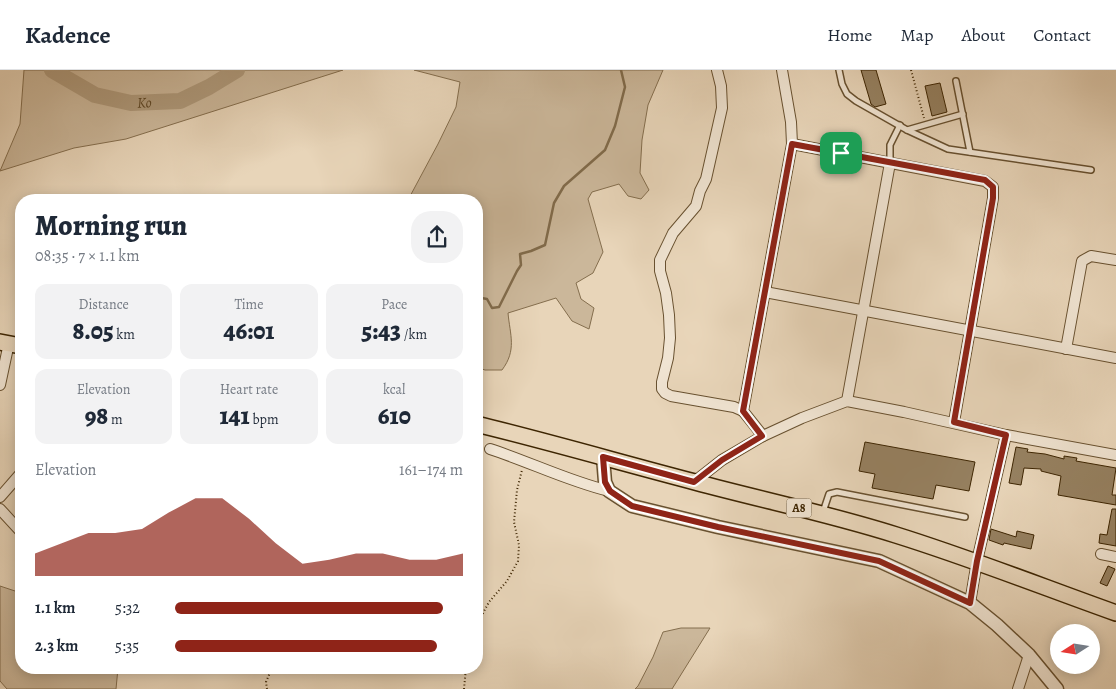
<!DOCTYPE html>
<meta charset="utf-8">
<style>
:root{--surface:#fff;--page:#f2f2f3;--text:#1f2937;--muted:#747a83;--line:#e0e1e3;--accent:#8f2418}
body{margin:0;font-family:Alegreya,serif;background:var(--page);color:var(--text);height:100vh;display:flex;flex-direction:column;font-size:19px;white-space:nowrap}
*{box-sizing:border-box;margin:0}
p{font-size:16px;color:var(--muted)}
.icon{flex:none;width:28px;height:28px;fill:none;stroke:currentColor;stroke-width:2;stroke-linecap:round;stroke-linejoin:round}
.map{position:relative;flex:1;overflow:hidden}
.panel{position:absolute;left:15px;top:124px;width:468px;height:480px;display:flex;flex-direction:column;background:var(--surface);border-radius:20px;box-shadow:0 2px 12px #0003}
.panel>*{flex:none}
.needle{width:32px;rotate:258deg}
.controls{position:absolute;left:1050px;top:554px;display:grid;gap:10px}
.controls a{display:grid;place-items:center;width:50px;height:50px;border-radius:50%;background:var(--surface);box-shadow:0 2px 12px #0003;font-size:25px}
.pin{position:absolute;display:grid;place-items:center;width:42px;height:42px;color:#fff;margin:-21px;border-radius:10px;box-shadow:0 2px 8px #0006}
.round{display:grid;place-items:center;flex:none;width:52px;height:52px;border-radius:20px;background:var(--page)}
.summary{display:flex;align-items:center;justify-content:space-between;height:85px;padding:0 20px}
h1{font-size:28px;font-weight:800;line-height:38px}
.metrics{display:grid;grid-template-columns:repeat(3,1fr);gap:8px;height:85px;padding:5px 20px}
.metrics div{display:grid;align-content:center;border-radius:12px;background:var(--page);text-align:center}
.metrics b{font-size:25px;font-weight:800}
.metrics small{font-size:14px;font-weight:400}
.metrics p{font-size:14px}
.chart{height:140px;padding:10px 20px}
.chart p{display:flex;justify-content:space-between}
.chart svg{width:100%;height:90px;margin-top:5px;fill:var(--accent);opacity:.7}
ul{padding:0 20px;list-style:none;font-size:16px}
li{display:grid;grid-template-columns:80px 60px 1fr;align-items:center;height:38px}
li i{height:12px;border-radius:6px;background:var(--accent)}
header{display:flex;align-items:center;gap:30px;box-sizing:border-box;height:70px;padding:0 25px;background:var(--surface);border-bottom:1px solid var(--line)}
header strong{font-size:24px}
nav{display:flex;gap:28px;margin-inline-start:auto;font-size:18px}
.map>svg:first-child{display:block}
</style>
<header>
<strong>Kadence</strong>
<nav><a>Home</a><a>Map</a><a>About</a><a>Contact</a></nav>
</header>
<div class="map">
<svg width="1116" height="619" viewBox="0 0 1116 619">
<rect width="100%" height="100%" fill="#e8d5b9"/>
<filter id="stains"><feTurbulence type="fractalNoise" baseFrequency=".004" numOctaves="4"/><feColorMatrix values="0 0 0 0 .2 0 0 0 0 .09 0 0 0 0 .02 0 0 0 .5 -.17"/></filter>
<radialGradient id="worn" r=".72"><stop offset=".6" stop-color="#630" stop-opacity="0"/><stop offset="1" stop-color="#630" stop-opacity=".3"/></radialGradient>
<g fill="#cbb79a" stroke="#846e4e">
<polygon points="24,0 343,0 126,69 74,78 0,101 20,54"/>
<path d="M414 0H663L648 35 642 70 640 103 649 120 641 129 628 126 619 114 592 122 588 129 603 182 593 203 576 213 581 229 594 238 589 259 572 251 556 228 508 243C510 265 517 280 502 300H485L476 297V130H408L438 74 456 37 460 12Z"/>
<polygon points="0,516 21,523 21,598 118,598 116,619 7,619 0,611"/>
<polygon points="681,558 710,558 672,619 635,619 638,616 653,587 663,562"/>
</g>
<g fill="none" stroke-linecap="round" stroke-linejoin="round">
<polyline stroke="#816b4b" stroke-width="2.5" points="476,227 487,229 492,238 499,237 517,201 521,195 520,184 531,181 545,175 554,133 564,116 605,80 615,56 625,17 621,0"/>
<path stroke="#ae997b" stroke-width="16" id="s1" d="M52 0 95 25 131 33 180 31 209 17 237 0"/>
</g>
<g fill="#968161" stroke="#3d2502">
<polygon points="861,0 876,0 886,34 875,37 871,34"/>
<polygon points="940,13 947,42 932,46 925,16"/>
<polygon points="865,372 975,392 969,421 936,415 933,429 872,418 875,404 859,401"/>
<polygon points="1016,377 1028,379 1027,382 1045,384 1064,389 1064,386 1077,388 1076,391 1116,398 1112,425 1116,425 1116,435 1058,425 1061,406 1041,401 1041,399 1024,398 1021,415 1009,413"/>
<polygon points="1112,439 1116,439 1116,476 1099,473 1100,464 1107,465"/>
<polygon points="991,459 1016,467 1017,461 1034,465 1031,479 1004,473 1003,475 989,470"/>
<polygon points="1108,496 1115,499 1107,516 1100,513"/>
</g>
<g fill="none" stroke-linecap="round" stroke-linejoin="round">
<g stroke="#685130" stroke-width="8">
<g id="service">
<polyline points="839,0 842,14 847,24 856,31 907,60 948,79 1091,100"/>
<polyline points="956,11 970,82"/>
<polyline points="907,60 963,44"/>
<polyline points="890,93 890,75 900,55"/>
<polyline points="21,214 21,215"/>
<polyline points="823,442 829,424 837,422 965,447"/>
</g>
</g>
<g stroke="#685130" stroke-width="12">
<g id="minor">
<polyline points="717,0 721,16 722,38 706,109 700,121 696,136 673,163 660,190 660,201 666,223 669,245 670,268 668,288 662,312 662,319 665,323 671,326 734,337 743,341"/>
<polyline points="792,74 985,111 993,117 993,128 954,352"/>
<polyline points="765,222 1116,288"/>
<polyline points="1066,279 1082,191 1091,186 1116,190"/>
<polyline points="0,315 9,273"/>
<polyline points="847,331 890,93"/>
<polyline points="763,366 743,341 792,74 791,52 782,0"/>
<path d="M490 379C530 392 568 411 609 421"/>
<polyline points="694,412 722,390 763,366 802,348 847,331 904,342 1006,365 1116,385"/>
<polyline points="0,427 21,403"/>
<polyline points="0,439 21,462"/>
<polyline points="1101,484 1116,487"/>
<polyline points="970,533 977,491 1006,365"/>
<polyline points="1018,619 1029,585"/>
</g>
</g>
<g stroke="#685130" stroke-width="15">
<polyline id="tertiary" points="603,387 605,412 609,421 632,436 718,457 879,491 970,533 997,555 1029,585 1057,619"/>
</g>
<g stroke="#3d2502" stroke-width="18">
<g id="primary">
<polyline points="0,272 21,276"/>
<path d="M476 354C550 372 622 393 695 412 762 430 830 444 896 465 970 488 1043 517 1116 543"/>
</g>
</g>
<g stroke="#3d2502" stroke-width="2" stroke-dasharray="1 2.5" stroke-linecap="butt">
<polyline points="911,0 924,48"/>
<polyline points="476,556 489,532 507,511 518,491 519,475 514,452 517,420 522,400"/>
<polyline points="267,619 266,612 272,598"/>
<polyline points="464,619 466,598"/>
</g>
<use href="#service" stroke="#f0e4d2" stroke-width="5"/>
<use href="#minor" stroke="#f0e4d2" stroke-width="10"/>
<use href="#tertiary" stroke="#f0e4d2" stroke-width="12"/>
<use href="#primary" stroke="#e8d5b9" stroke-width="15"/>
</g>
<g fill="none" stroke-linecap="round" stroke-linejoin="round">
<g stroke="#fff" stroke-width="10">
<polygon id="route" points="792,74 985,110 993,117 993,128 954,352 1006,365 977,491 970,533 879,491 718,457 632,436 610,421 605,412 603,387 694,412 722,390 762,366 743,341"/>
</g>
<use href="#route" stroke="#8f2418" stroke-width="6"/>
</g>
<g text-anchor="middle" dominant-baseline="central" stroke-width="4" stroke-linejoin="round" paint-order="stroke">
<rect fill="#f0e4d2" stroke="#735e40" stroke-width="1" x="786.5" y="428.5" width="25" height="19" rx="4"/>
<g font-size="12" font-weight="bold" fill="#3d2502">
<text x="799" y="438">A8</text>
</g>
<g font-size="15" font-style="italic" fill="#5f4826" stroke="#f0e4d2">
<text stroke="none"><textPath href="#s1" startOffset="100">Ko</textPath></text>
</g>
</g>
<rect width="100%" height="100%" filter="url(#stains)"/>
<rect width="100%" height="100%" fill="url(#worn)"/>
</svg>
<div class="controls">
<a><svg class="needle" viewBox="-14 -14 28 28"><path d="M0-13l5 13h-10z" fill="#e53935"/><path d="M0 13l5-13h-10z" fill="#747a83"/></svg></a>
</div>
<div class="pin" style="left:841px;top:83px;background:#1e9e55"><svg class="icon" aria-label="arrive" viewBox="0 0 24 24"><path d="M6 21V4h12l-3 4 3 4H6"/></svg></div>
<section class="panel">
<div class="summary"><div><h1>Morning run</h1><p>08:35 · 7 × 1.1 km</p></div><a class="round"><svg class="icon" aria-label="share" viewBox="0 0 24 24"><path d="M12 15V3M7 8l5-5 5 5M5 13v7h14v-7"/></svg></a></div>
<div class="metrics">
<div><p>Distance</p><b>8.05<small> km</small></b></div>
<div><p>Time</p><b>46:01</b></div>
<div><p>Pace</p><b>5:43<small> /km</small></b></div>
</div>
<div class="metrics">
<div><p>Elevation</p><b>98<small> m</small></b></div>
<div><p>Heart rate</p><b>141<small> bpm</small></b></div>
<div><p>kcal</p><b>610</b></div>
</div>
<div class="chart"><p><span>Elevation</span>161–174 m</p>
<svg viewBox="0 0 160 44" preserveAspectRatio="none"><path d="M0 44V33L10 28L20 23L30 23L40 21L50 13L60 6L70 6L80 16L90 28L100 38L110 36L120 33L130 33L140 36L150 36L160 33V44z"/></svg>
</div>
<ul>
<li><b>1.1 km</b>5:32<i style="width:93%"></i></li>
<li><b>2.3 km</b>5:35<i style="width:91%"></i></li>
</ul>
</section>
</div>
